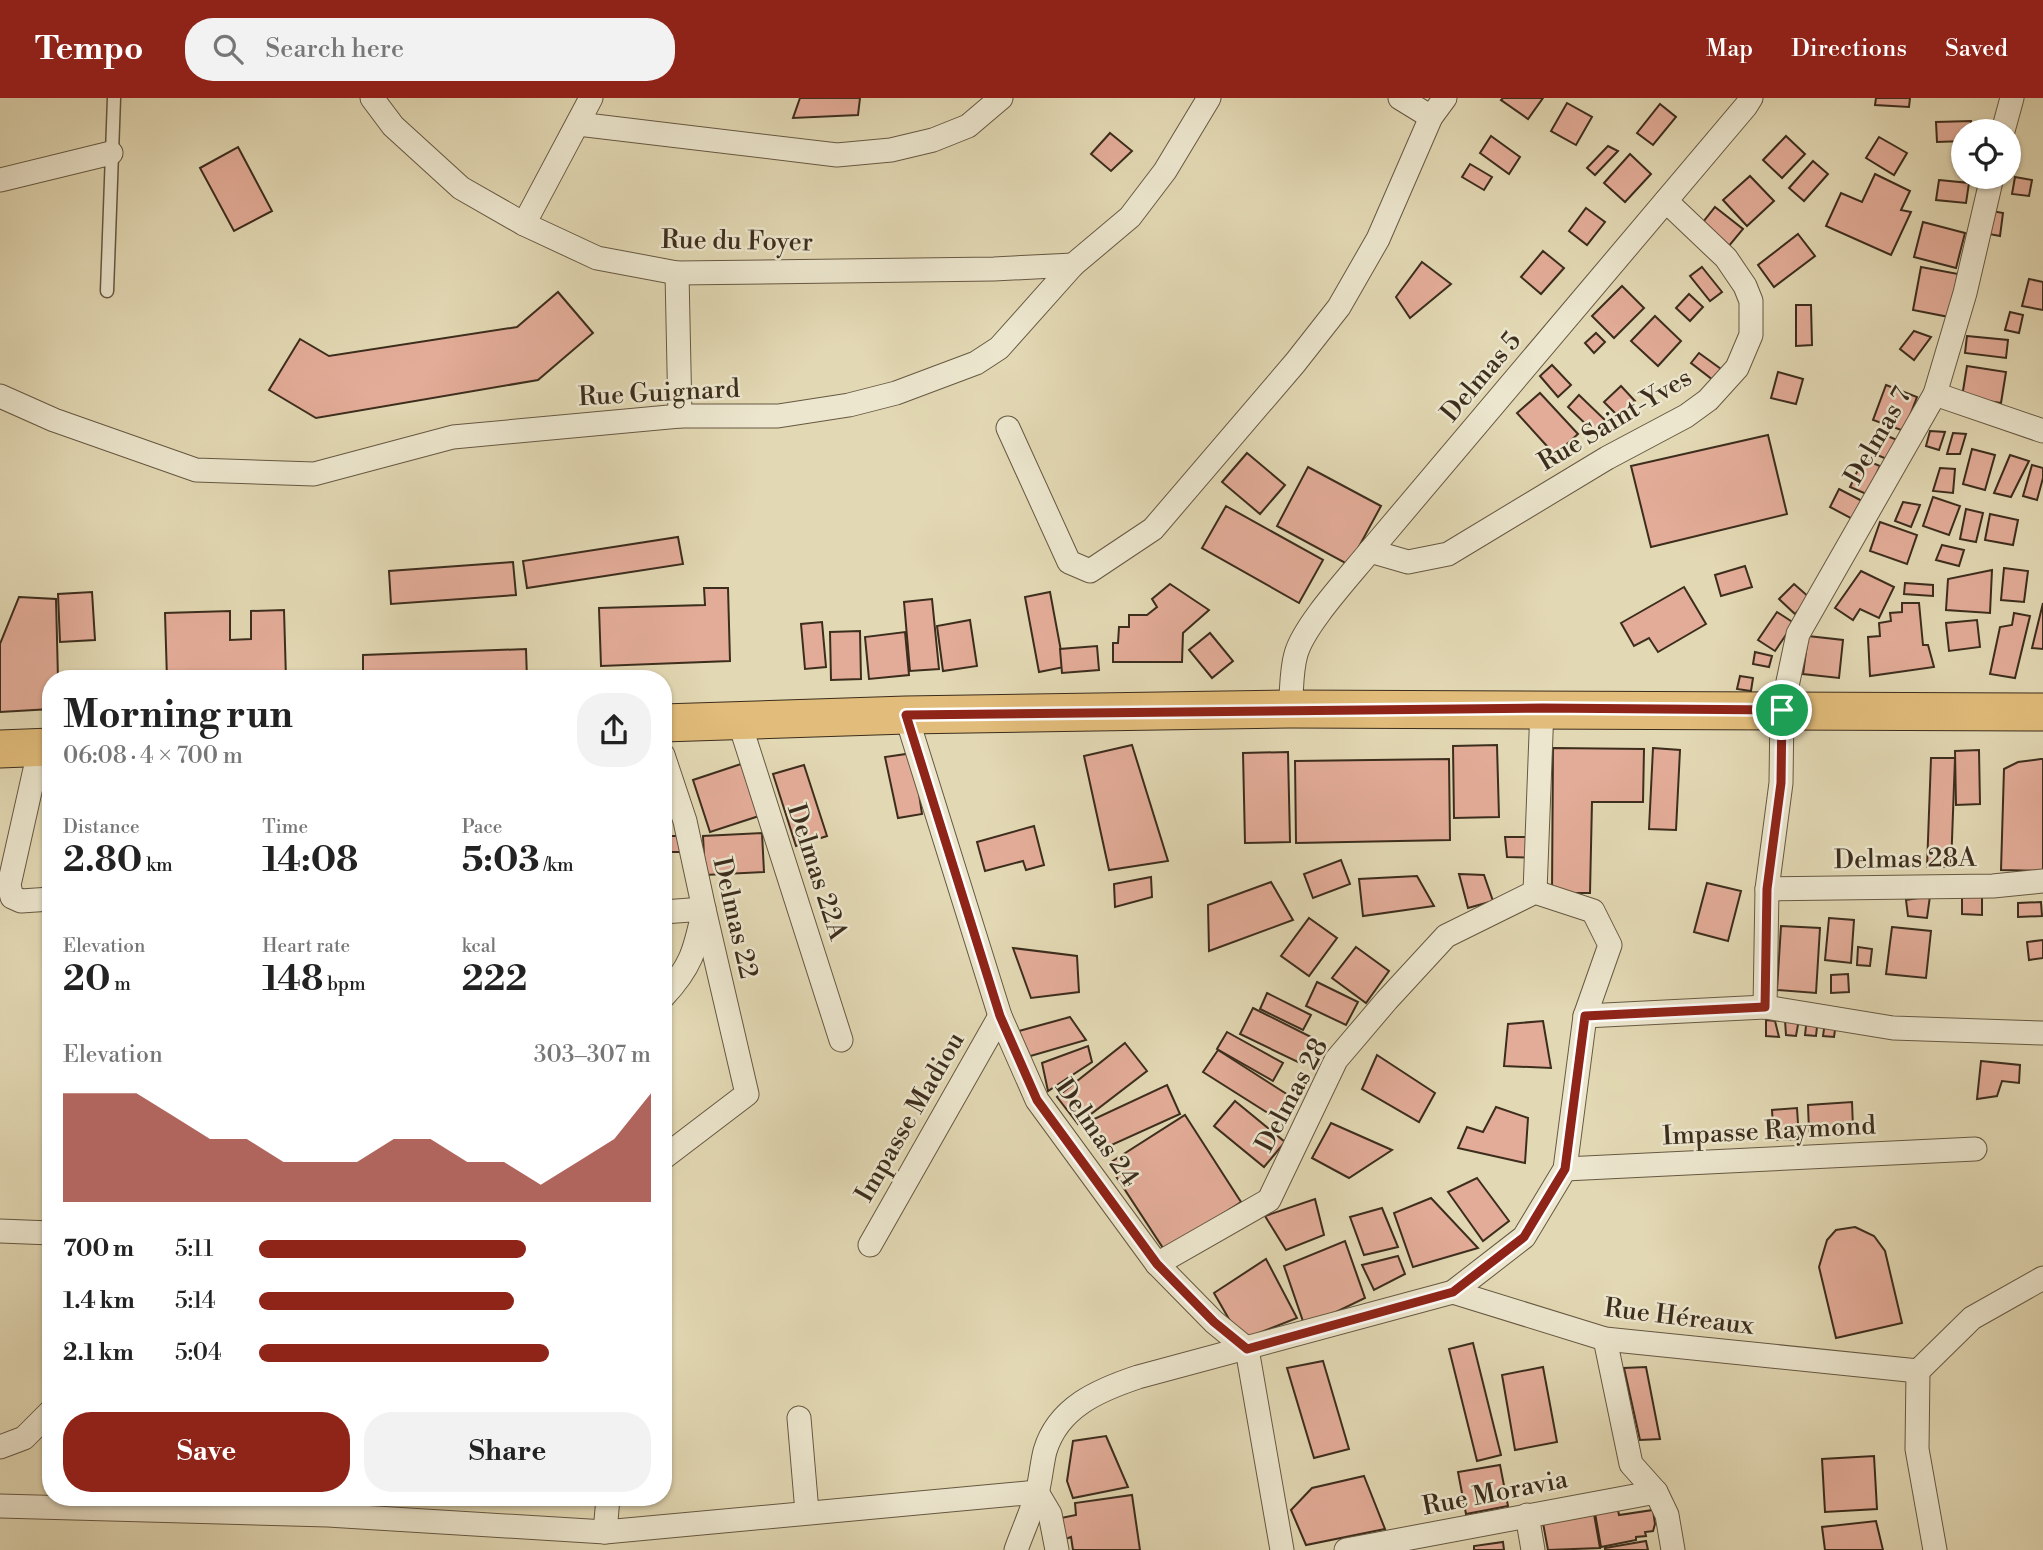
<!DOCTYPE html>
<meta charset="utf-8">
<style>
:root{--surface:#fff;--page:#f2f2f2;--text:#222;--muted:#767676;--accent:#8f2418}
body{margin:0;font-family:"Libre Bodoni",serif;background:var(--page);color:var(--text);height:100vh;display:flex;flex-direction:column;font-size:26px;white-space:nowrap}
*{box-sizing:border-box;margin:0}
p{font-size:23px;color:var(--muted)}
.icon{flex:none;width:38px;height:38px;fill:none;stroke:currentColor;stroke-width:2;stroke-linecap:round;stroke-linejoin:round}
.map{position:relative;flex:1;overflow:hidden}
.panel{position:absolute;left:42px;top:572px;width:630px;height:836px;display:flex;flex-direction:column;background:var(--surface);border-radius:28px;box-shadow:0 2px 5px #0004}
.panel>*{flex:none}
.buttons{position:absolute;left:1951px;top:21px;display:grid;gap:14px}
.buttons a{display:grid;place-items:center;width:70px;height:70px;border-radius:50%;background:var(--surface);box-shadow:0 2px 5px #0004;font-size:35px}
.pin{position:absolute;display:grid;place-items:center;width:60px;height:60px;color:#fff;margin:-30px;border:4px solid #fff;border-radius:50%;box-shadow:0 2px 7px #0007}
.round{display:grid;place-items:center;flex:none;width:74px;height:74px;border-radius:28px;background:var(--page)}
.headline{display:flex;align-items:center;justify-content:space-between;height:119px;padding:0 21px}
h1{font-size:38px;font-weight:800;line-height:52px}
.figures{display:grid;grid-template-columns:repeat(3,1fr);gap:10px;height:119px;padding:7px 21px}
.figures div{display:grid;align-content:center}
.figures b{font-size:35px;font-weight:800}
.figures small{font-size:19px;font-weight:400}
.figures p{font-size:19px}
.chart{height:196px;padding:14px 21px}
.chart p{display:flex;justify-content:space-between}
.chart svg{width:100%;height:126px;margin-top:7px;fill:var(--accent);opacity:.7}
.button{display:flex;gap:14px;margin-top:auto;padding:14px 21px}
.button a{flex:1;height:80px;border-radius:28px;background:var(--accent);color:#fff;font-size:28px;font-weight:800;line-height:80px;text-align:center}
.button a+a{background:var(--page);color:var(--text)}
ul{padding:0 21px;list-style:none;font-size:23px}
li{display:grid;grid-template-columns:112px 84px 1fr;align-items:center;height:52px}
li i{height:18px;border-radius:9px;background:var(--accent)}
header{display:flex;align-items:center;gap:42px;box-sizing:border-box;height:98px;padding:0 35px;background:var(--accent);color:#fff}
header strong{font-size:33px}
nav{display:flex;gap:38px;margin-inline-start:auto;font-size:24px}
.search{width:490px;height:63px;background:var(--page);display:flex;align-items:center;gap:18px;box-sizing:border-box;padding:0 24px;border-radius:28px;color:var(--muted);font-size:26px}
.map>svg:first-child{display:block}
</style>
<header>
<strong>Tempo</strong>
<div class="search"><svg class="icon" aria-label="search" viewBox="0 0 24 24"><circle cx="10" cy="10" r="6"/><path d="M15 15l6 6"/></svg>Search here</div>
<nav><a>Map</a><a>Directions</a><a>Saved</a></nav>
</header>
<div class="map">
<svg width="2043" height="1452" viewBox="0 0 2043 1452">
<rect width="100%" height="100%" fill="#e2d8b3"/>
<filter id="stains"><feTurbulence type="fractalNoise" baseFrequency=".00286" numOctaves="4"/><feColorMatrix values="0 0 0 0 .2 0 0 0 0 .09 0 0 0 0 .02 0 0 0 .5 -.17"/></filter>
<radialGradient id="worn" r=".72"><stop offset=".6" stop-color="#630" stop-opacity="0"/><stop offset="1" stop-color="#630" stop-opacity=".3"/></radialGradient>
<g fill="#e3ac98" stroke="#3c2d1d" stroke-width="2">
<polygon points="800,0 860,0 858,17 793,20"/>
<polygon points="1503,0 1543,0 1528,21 1501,2"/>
<polygon points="1876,0 1910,0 1909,9 1875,7"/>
<polygon points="1567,5 1592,19 1576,47 1551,33"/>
<polygon points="1660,6 1676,19 1653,47 1637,35"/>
<polygon points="1971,23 1971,33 1964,33 1964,43 1937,44 1936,24"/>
<polygon points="1110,35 1132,53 1111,73 1091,56"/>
<polygon points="1491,38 1520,59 1509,76 1480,55"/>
<polygon points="1786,38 1805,56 1782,80 1763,62"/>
<polygon points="1879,39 1907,55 1894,77 1866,60"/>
<polygon points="1608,48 1618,53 1595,77 1587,70"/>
<polygon points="238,49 272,113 234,133 200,70"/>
<polygon points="1630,56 1651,76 1625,104 1604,85"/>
<polygon points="1813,63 1828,76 1804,103 1789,90"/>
<polygon points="1470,66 1492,79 1484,92 1462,79"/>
<polygon points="1875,76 1910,93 1901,112 1911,114 1891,157 1826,128 1841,95 1862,104"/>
<polygon points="1750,78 1774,103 1747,128 1723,102"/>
<polygon points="2015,79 2032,82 2029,98 2012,96"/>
<polygon points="1939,82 1969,85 1966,105 1936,102"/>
<polygon points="1715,109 1743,131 1724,154 1696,133"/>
<polygon points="1586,110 1605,124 1587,147 1569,133"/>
<polygon points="1992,113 2003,115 2000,138 1989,136"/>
<polygon points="1923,124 1965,135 1956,170 1914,159"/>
<polygon points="1798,136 1815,158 1774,189 1758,167"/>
<polygon points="1543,153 1564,170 1541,196 1521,179"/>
<polygon points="1422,164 1451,186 1410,220 1396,199"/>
<polygon points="1702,169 1722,194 1710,203 1690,178"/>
<polygon points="1921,169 1958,176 1949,219 1913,212"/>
<polygon points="2029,181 2043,184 2043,212 2022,208"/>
<polygon points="1622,188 1644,210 1614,240 1592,218"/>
<polygon points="558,194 593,235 538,282 316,320 269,292 300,241 329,258 517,229"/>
<polygon points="1689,196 1703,209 1690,223 1676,210"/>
<polygon points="1796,207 1811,207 1812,247 1796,248"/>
<polygon points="2010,214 2023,217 2019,235 2005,232"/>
<polygon points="1655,218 1681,243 1658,268 1631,243"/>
<polygon points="1914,233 1931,239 1914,262 1900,251"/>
<polygon points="1596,235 1605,244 1594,255 1585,245"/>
<polygon points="1967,238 2008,242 2006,260 1965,255"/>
<polygon points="1699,255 1721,271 1713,282 1691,265"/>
<polygon points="1552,267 1571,287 1558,299 1540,278"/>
<polygon points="1967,268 2006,274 2001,305 1962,299"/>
<polygon points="1778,274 1803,281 1796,306 1771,300"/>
<polygon points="1886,287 1917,299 1904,333 1873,322"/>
<polygon points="1621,288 1635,303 1619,319 1604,304"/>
<polygon points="1540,295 1578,336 1555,357 1517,315"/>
<polygon points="1579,297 1606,323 1595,335 1568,309"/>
<polygon points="1930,333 1945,334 1939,352 1926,348"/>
<polygon points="1953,335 1966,336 1960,356 1947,356"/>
<polygon points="1768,337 1787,416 1651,449 1631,368"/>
<polygon points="1885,337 1902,344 1894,364 1877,357"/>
<polygon points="1972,351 1995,357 1985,392 1963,386"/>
<polygon points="1247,355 1285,387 1260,416 1222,384"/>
<polygon points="2010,357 2029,363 2011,399 1994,395"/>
<polygon points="1863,361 1880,368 1876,377 1878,401 1850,389"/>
<polygon points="2032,367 2043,370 2043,380 2037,402 2023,398"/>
<polygon points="1308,369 1381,408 1349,467 1277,428"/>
<polygon points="1940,370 1955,371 1953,395 1933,393"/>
<polygon points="1839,391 1868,406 1858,424 1830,409"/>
<polygon points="1933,399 1960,408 1949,437 1923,428"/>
<polygon points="1903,404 1920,407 1911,429 1895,423"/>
<polygon points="1226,408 1323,462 1299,505 1202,450"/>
<polygon points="1966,411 1983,415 1976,444 1960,441"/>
<polygon points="1990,416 2018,422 2013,447 1985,442"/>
<polygon points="1880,424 1917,437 1907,466 1870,453"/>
<polygon points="678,439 683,466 527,490 523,463"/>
<polygon points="1942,447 1964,452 1959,468 1936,462"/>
<polygon points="513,464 516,497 391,506 389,473"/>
<polygon points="1745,468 1752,489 1721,498 1715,477"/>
<polygon points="2004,470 2028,473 2024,504 2001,502"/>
<polygon points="1992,472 1990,515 1946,512 1948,481"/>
<polygon points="1861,473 1894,489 1879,520 1860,511 1853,522 1835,510"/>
<polygon points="1905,485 1933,487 1933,498 1904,496"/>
<polygon points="1170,486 1209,512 1183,535 1182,564 1113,564 1113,545 1118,545 1119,529 1129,529 1129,517 1147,517 1157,509 1152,501"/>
<polygon points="1794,486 1810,500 1795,516 1779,501"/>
<polygon points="1684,489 1706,526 1658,554 1649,540 1634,548 1621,525"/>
<polygon points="704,490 728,490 730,563 601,568 599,510 705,507"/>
<polygon points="92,494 95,542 60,544 58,496"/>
<polygon points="1050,494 1064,569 1039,574 1025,499"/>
<polygon points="19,499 56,501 58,581 51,581 51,611 0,614 0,546"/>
<polygon points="932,501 939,571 910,573 904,504"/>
<polygon points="1902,505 1919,505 1923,547 1928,547 1934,569 1870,578 1868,539 1880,538 1879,525 1891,523 1890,515 1902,514"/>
<polygon points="2043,505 2043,551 2032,550"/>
<polygon points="284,512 286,581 167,581 165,515 230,513 230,542 251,541 251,513"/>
<polygon points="1777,514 1794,525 1775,553 1758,542"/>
<polygon points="2014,515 2030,518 2015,580 1990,576 2000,529 2012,527"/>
<polygon points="970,522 977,568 943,573 937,528"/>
<polygon points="1977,522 1980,549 1949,553 1946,525"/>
<polygon points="822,524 826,569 805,571 801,526"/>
<polygon points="860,533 861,581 831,582 830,534"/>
<polygon points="905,534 909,577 869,581 865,539"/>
<polygon points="1210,535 1233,563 1212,580 1189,552"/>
<polygon points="1808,538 1843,542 1839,580 1803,576"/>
<polygon points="1097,548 1099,572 1062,575 1060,551"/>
<polygon points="526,551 527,581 363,581 363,557"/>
<polygon points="1755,554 1772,558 1769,569 1753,566"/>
<polygon points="1740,578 1753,580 1751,593 1737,591"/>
<polygon points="1132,647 1168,763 1109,772 1084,658"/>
<polygon points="1497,647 1499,719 1454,720 1453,648"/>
<polygon points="1553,650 1644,651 1643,704 1592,704 1590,795 1552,795"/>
<polygon points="1653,650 1680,652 1676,732 1649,731"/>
<polygon points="1979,652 1980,706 1956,707 1955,653"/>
<polygon points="1288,654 1290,744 1245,745 1243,655"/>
<polygon points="913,655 922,716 898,720 885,659"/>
<polygon points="1931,660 1955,660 1951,769 1927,769"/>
<polygon points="1449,661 1450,742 1296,745 1295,663"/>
<polygon points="2041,661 2043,661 2043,773 2001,772 2004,671 2018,664"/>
<polygon points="741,666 765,716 710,734 693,682"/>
<polygon points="804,667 827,738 796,748 773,676"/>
<polygon points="1034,728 1044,767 1026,772 1023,763 985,773 977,744"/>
<polygon points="762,735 764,774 705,777 703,738"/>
<rect x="663" y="738" width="22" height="16"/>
<polygon points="1505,739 1539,739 1538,760 1507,759"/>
<polygon points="1341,762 1350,786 1313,800 1304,776"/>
<polygon points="1459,776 1484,777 1493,803 1468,810"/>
<polygon points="1417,778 1434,808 1363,818 1359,781"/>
<polygon points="1151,779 1152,799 1115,809 1114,786"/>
<polygon points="1271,784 1293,822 1209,853 1208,807"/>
<polygon points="1707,785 1741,793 1728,843 1694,834"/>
<polygon points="1962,796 1982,796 1982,817 1962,816"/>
<polygon points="1930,798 1927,820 1908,818 1906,802"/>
<polygon points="2041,804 2042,818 2018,819 2018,805"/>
<polygon points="1309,820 1337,840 1309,878 1281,858"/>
<polygon points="1829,820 1854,822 1851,865 1825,862"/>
<polygon points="1781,828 1820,830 1816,895 1777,892"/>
<polygon points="1892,829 1931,833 1926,880 1886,876"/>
<polygon points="2043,842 2043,860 2029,862 2027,844"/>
<polygon points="1356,849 1389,873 1366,905 1332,880"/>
<polygon points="1858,849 1872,851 1870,868 1857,867"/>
<polygon points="1013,850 1077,858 1079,894 1031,900"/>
<polygon points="1848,876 1849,894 1831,895 1831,877"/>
<polygon points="1317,884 1358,904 1346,927 1306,908"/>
<polygon points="1267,895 1311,917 1303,932 1260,911"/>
<polygon points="1253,910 1315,941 1302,966 1240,936"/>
<polygon points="1826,917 1837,918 1834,939 1823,938"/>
<polygon points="1070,919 1086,942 1027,959 1019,933"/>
<polygon points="1807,919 1818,920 1816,938 1805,937"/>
<polygon points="1799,921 1796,938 1786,937 1785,922"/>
<polygon points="1766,922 1775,923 1779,939 1766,938"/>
<polygon points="1543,923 1551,970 1504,968 1508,926"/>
<polygon points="1227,934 1283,965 1273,983 1217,951"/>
<polygon points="1125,945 1147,973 1078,1026 1057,999"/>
<polygon points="1088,948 1092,964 1048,993 1042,965"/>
<polygon points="1218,952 1296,1002 1282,1024 1203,974"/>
<polygon points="1377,957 1435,995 1419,1024 1362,991"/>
<polygon points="1981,963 2020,967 2019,985 2002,983 1997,998 1977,1001"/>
<polygon points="1167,987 1180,1016 1105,1050 1092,1022"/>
<polygon points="1235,1003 1285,1044 1264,1069 1214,1028"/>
<polygon points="1852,1004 1853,1030 1809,1033 1808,1007"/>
<polygon points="1496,1009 1528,1020 1525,1065 1458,1050 1467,1029 1483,1034"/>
<polygon points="1797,1010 1799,1041 1774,1042 1772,1012"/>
<polygon points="1185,1017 1241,1104 1165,1153 1108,1066"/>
<polygon points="1331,1025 1392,1052 1349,1080 1312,1060"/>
<polygon points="1477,1080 1509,1123 1483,1143 1448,1094"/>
<polygon points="1431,1100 1478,1150 1413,1169 1394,1115"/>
<polygon points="1315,1101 1324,1137 1286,1152 1265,1118"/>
<polygon points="1382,1110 1398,1149 1364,1157 1350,1119"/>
<polygon points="1855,1129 1874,1138 1885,1153 1902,1225 1836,1240 1819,1169 1827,1142 1836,1132"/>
<polygon points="1345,1143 1365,1200 1305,1229 1284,1168"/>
<polygon points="1398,1158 1405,1176 1374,1192 1362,1167"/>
<polygon points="1266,1161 1297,1220 1241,1242 1214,1195"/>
<polygon points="1473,1245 1501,1357 1477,1363 1449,1251"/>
<polygon points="1323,1263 1349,1351 1314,1360 1287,1270"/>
<polygon points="1543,1269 1557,1344 1515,1352 1502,1277"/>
<polygon points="1646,1269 1660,1341 1640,1342 1624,1270"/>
<polygon points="1106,1338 1128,1389 1073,1400 1067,1383 1073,1343"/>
<polygon points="1874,1358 1877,1411 1825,1414 1822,1361"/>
<polygon points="1500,1367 1508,1408 1466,1416 1458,1374"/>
<polygon points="1364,1378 1385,1431 1306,1447 1291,1412 1312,1390"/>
<polygon points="1132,1397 1140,1452 1073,1452 1071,1439 1066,1441 1061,1420 1076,1417 1075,1405"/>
<polygon points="1618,1412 1619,1417 1653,1412 1655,1426 1653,1433 1645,1434 1646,1438 1636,1439 1636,1442 1601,1449 1595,1415"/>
<polygon points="1594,1416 1600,1450 1548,1452 1543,1425"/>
<polygon points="1876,1423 1883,1452 1825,1452 1822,1429"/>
<polygon points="1646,1443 1648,1452 1605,1452 1605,1450"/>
<polygon points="1503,1444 1504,1452 1474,1452 1474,1448"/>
</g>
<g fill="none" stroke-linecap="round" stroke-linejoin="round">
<g stroke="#665842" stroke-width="15">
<polyline id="service" points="107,193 114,0"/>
</g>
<g stroke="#665842" stroke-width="25">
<g id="minor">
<polyline points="372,0 393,28 461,90 524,126 597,160 677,175 994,171 1073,167"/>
<polyline points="1400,0 1431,19"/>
<polyline points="578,26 837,57 891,52 933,42 968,28 1001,0"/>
<polyline points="2003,33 2012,0"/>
<polyline points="0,82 111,55"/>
<polyline points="524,126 591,0"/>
<polyline points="677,175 680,318"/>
<polyline points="1935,296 2043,333"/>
<polyline points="0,298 54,322 196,372 314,376 453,339 680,318 778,318 849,307 896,295 976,265 999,250 1073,167 1130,119 1165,73 1209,0"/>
<polyline points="1008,330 1069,464 1090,473 1153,431 1295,265 1339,209 1378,141 1431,19 1445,0"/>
<polyline points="1370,453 1408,464 1448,456 1607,360 1686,318 1708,302 1737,270 1751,237 1751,203 1745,188 1726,160 1666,103"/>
<path d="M1290 611C1292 593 1291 573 1296 556 1304 527 1350 478 1370 453L1746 8 1751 0"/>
<polyline points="906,617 1000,918 1037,1002 1157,1166 1214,1224 1247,1251 1282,1452"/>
<polyline points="739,623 841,942"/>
<polyline points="40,649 9,787 12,799 21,803 51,801"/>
<polyline points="663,657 685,723 704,811 747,996 663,1060"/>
<polyline points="1767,791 1993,788 2043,783"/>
<polyline points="1535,794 1542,610"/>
<path d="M663 814 704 811C695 852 692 868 663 899"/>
<polyline points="1765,909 1767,791 1781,685 1782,612 1798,536 1935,296 1965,195 1992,79"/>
<polyline points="1585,918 1765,909 1893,930 2043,935"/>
<polyline points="1565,1071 1975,1051"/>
<polyline points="0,1133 51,1135"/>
<polyline points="870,1147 1000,918"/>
<polyline points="1157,1166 1269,1102 1336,962 1387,902 1446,838 1535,794 1593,813 1610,847 1585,918 1565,1071 1524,1139 1453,1194"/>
<polyline points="1605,1241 1631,1366 1656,1394 1667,1417 1673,1452"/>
<polyline points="1918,1273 1917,1351 1935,1452"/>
<polyline points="799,1320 807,1414"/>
<polyline points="0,1349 24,1340 51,1313"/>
<polyline points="0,1408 328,1417 605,1434 1037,1394 1050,1416 1057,1452"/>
<polyline points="1527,1417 1533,1452"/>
<polyline points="605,1434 608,1400"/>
<path d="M1016 1452C1023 1432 1033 1411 1038 1391 1041 1378 1042 1365 1045 1353 1058 1309 1099 1292 1138 1279L1453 1194 1605 1241 1918 1273 1972 1220 2043 1180"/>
<polyline points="1346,1452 1656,1394"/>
</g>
</g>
<g stroke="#3c2d1d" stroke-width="39">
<g id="primary">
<polyline points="663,625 906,617 1290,611 2043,614"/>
<polyline points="0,651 51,649"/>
</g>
</g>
<use href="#service" stroke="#ece6ce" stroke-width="12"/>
<use href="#minor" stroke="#ece6ce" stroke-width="23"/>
<use href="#primary" stroke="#e1bc7a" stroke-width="37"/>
</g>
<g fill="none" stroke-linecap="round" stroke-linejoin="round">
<g stroke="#fff" stroke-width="14">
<polygon id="route" points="1542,610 1782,612 1781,685 1767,791 1765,909 1585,918 1565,1071 1524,1139 1453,1194 1247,1251 1214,1224 1157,1166 1037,1002 1000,918 906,617"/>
</g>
<use href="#route" stroke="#8f2418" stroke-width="9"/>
</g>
<g text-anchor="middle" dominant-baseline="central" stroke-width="5" stroke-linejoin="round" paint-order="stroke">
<g font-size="26" fill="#3c2d1d" stroke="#ece6ce">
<text transform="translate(737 143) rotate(1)">Rue du Foyer</text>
<text transform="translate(1481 279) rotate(-50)">Delmas 5</text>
<text transform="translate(659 295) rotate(-3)">Rue Guignard</text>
<text transform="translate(1615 322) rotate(-31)">Rue Saint-Yves</text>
<text transform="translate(1878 338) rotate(-60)">Delmas 7</text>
<text transform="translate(1905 761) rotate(-1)">Delmas 28A</text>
<text transform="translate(817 774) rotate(72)">Delmas 22A</text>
<text transform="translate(735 820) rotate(77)">Delmas 22</text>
<text transform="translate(1292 997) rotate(-62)">Delmas 28</text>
<text transform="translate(910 1019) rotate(-60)">Impasse Madiou</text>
<text transform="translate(1769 1033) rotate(-3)">Impasse Raymond</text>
<text transform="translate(1097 1035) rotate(55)">Delmas 24</text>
<text transform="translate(1679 1219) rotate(7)">Rue Héreaux</text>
<text transform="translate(1495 1395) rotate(-11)">Rue Moravia</text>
</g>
</g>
<rect width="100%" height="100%" filter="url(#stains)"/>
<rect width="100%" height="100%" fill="url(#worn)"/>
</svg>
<div class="buttons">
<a><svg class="icon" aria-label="locate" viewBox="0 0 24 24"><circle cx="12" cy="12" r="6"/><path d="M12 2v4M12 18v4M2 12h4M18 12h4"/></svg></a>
</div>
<div class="pin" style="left:1782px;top:612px;background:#1e9e55"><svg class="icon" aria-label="arrive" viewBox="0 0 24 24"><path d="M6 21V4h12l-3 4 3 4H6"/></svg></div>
<section class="panel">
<div class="headline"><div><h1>Morning run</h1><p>06:08 · 4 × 700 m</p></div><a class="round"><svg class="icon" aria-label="share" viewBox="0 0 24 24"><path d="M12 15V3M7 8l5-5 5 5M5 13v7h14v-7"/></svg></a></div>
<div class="figures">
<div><p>Distance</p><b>2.80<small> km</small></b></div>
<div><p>Time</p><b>14:08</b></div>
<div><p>Pace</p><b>5:03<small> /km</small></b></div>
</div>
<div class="figures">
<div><p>Elevation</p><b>20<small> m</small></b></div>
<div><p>Heart rate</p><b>148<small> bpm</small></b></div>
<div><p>kcal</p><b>222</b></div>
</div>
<div class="chart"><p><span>Elevation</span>303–307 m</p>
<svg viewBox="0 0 160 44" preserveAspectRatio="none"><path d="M0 44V6L10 6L20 6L30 14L40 22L50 22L60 30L70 30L80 30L90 22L100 22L110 30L120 30L130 38L140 30L150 22L160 6V44z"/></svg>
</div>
<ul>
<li><b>700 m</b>5:11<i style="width:68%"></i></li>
<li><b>1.4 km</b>5:14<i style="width:65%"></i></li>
<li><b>2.1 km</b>5:04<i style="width:74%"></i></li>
</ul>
<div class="button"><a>Save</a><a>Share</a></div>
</section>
</div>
